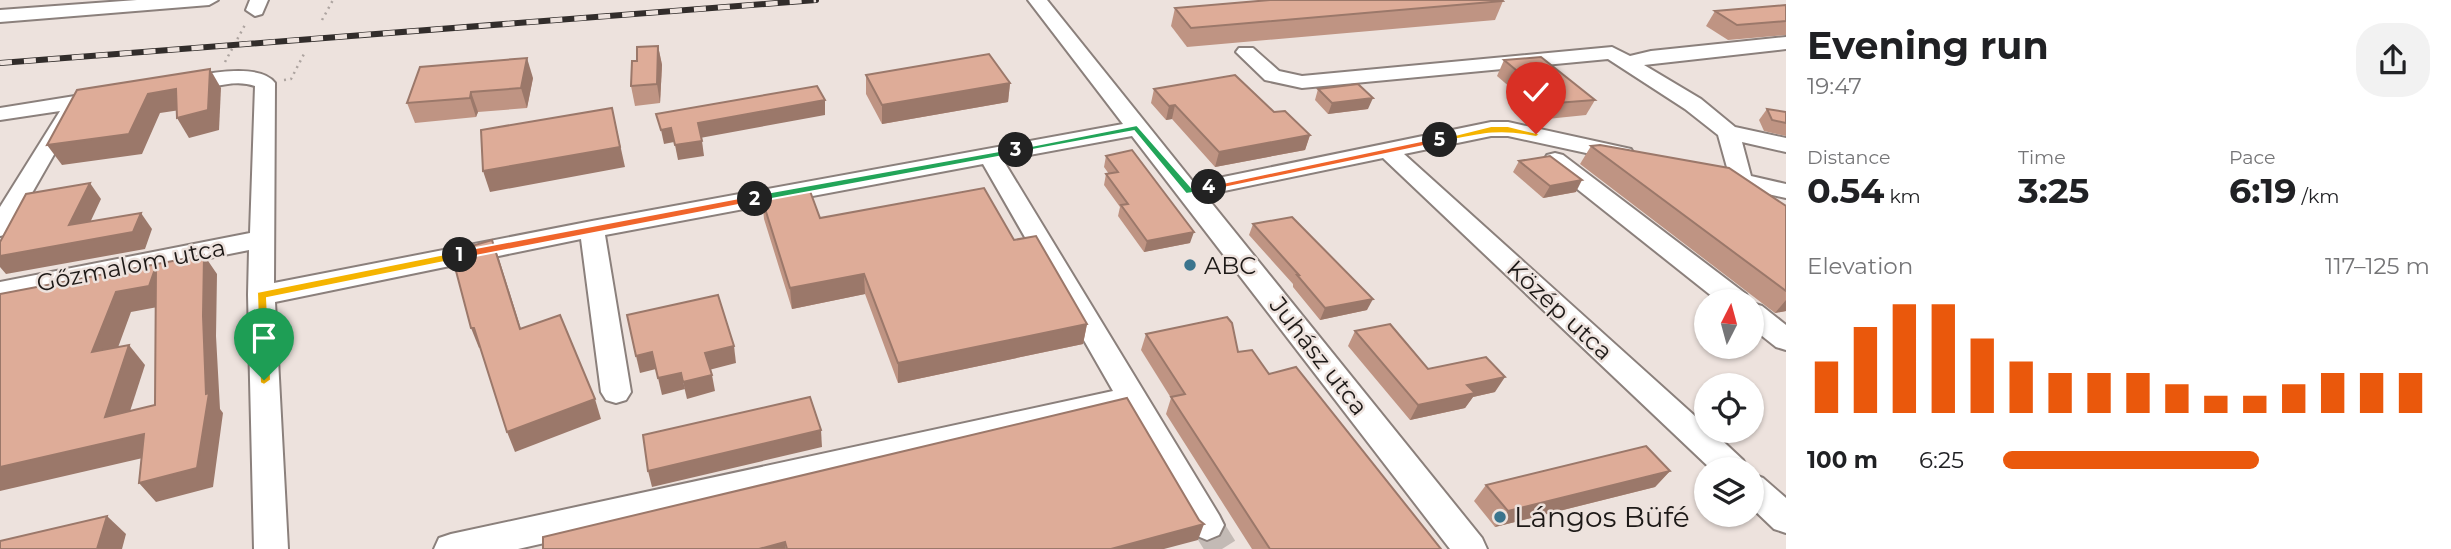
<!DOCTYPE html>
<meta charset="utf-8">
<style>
:root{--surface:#fff;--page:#f2f2f2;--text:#202124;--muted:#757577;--accent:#ea580c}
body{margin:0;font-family:Montserrat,sans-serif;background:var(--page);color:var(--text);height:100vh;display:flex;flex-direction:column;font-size:26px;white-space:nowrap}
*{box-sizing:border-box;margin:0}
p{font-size:23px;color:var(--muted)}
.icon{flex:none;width:38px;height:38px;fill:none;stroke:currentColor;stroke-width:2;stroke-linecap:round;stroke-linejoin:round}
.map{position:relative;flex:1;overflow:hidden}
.panel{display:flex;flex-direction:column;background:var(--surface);width:665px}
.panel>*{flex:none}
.needle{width:46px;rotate:6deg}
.buttons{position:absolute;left:1694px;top:289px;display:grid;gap:14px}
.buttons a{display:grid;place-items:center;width:70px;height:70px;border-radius:50%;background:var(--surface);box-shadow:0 2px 5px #0004;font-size:35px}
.pin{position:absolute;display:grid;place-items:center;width:60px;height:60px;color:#fff;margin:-72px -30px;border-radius:50% 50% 50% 0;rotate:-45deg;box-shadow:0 0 7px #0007}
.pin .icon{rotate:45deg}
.km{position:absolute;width:35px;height:35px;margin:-18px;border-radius:50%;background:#222;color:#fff;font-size:19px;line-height:35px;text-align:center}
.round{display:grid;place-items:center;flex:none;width:74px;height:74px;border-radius:28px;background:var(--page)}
.summary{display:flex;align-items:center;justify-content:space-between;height:119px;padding:0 21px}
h1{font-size:38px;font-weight:700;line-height:52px}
.metrics{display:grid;grid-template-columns:repeat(3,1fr);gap:10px;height:119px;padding:7px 21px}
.metrics div{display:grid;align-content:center}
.metrics b{font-size:35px;font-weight:700}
.metrics small{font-size:19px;font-weight:400}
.metrics p{font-size:19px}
.chart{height:196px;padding:14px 21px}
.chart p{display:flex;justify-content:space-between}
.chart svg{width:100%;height:126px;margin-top:7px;stroke:var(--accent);stroke-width:6}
ul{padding:0 21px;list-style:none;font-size:23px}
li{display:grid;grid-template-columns:112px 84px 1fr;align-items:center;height:52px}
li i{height:18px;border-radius:9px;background:var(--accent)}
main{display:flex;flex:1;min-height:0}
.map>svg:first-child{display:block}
</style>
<main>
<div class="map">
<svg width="1786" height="549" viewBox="0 0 1786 549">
<rect width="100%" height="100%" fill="#ede2dd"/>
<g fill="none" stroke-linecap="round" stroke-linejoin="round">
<polyline stroke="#c3bab5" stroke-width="31" stroke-dasharray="31 16" stroke-linecap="butt" points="1207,525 1222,549"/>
<g stroke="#8b807c" stroke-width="4">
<g id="minor">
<polygon points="137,0 218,0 209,5 0,22 0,10"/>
<polygon points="250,0 268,0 262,14 255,16 246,10"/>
<path d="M1028 0H1047L1194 183 1491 122H1508L1631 149 1634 154 1631 159 1623 161 1508 136H1491L1404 154 1706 426V430H1711L1743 460 1748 469H1711L1383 158 1205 195 1482 538 1487 549H1450L1132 136 1003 160 1219 515 1224 525 1219 535 1207 540 1195 535 1124 412 518 549H434L439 538 451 534 1113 391 983 164 605 235 631 392 626 400 616 403 606 400 601 392 581 239 275 302 288 549H254L248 295 249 250 0 300V282L250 233 255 86C228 76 200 96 174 89L171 85 174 81C197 75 259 61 275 83L274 283 592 221 1123 124Z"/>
<polygon points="1786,37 1786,49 1644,65 1701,99 1735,127 1786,138 1786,152 1742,142 1751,176 1786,184 1786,198 1711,181 1707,176 1711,171 1728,171 1718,135 1685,109 1608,59 1302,88 1265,80 1236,52 1239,48 1253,48 1279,71 1302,76 1612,47 1630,56 1651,51"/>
<polygon points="106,91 113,93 117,97 113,101 66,110 73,111 76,116 12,228 9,234 0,236 0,207 60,111 0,120 0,108"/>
<polygon points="1555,153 1563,155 1746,294 1750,301 1718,301 1547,165 1544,160 1547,155"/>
<polygon points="1752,303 1762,306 1786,325 1786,350 1776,347 1752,328"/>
<polygon points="1752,474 1763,478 1786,498 1786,533 1774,529 1752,508"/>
</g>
</g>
<g stroke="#ada4a0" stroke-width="2.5" stroke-dasharray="2 4.5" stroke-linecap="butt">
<polyline points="322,20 333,0"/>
<polyline points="225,62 246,23"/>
<polyline points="284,80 291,79 304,54"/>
</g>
<use href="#minor" fill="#fff" fill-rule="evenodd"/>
<g stroke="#322d2b" stroke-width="6">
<polyline id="rail" points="0,63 816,0"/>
</g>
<use href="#rail" stroke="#ede2dd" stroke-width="4.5" stroke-dasharray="12" stroke-linecap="butt"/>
</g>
<g fill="#bf9483">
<polygon points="1503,1 1495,20 1187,47 1171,26 1175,8"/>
<polygon points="1786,5 1786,35 1728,40 1706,26 1715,11"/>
<polygon points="658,46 662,65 660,103 635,106 631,86 637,61"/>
<polygon points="1504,60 1595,100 1586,115 1547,119 1497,76"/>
<polygon points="866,75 1010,83 1008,102 882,124 866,94"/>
<polygon points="533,78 527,108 478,112 476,117 415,123 407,103"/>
<polygon points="1154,89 1274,112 1310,135 1305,150 1215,167 1172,119 1166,120 1151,103"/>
<polygon points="1318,89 1368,109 1328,114 1315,100"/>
<polygon points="1767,109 1786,112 1786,136 1764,131 1759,120"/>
<polygon points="1591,146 1786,206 1786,311 1775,313 1580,164"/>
<polygon points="1106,156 1190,243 1144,252 1118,216 1120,207 1104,185 1106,174 1109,174 1104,167"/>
<polygon points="1519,161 1576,192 1543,198 1513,172"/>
<polygon points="762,199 820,218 1014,240 1087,324 1083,344 898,383 865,294 792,309 764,219"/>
<polygon points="1253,224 1367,310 1320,320 1293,287 1293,284 1249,235"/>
<polygon points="1355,331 1428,369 1495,392 1473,397 1465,408 1410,420 1348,346"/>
<polygon points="1146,334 1238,352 1269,374 1441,549 1252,549 1166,414 1171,398 1141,350"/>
<polygon points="1670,471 1655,487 1495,527 1474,501 1486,485"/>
</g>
<g fill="#9b786a">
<polygon points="658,46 662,65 660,103 657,84"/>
<polygon points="527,58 533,78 527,108 521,88"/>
<polygon points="210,69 221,88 219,130 189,138 177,118"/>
<polygon points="1010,83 1008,102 882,124 882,105"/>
<polygon points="176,89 187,109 160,113 142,154 62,165 47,145 148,94"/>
<polygon points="471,92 478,112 476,117 470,98"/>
<polygon points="1373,98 1368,109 1328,114 1332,103"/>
<polygon points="825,100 825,115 700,138 698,123"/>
<polygon points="1175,105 1172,119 1166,120 1169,106"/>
<polygon points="612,108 625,167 490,192 483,171"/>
<polygon points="671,128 674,142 664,144 661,130"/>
<polygon points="1310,135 1305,150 1215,167 1219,152"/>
<polygon points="702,141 704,156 678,160 675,145"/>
<polygon points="1582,180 1576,192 1543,198 1550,186"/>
<polygon points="90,183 101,199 81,242 141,213 152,229 145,249 6,274 0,267 0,256 69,225"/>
<polygon points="1194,232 1190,243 1144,252 1147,241"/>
<polygon points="492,240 499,259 527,348 520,329"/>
<polygon points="204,255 217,274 216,336 220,409 223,413 213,487 156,502 139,483 203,316"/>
<polygon points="156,266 163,306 131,312 109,372 92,352 116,292"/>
<polygon points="864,274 865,294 792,309 790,288"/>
<polygon points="1373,299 1367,310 1320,320 1325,308"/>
<polygon points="1786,300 1786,311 1775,313"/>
<polygon points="1087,324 1083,344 898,383 898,363"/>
<polygon points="471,328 474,328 482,347 479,348"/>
<polygon points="129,345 145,365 122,436 105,417"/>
<polygon points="734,346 736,363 709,370 705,353"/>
<polygon points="652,352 656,369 640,373 636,356"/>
<polygon points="681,373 685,389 662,395 658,378"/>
<polygon points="712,375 715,391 687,399 683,382"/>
<polygon points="1505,377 1495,392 1473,397 1465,408 1410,420 1418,405 1467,385"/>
<polygon points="595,399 601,419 515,452 507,432"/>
<polygon points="821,430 822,447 652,487 648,471"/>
<polygon points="144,434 160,454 0,491 0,467"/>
<polygon points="1670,471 1655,487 1495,527 1508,511"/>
<polygon points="107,516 126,534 122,549 97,549"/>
<polygon points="1204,524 1198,540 1164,549 1111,549"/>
<polygon points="785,542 786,549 759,549"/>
</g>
<g fill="#deac98" stroke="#9b786a" stroke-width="2" fill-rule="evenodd">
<polygon points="1270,0 1502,0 1503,1 1191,28 1175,8"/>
<polygon points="1786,5 1786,21 1737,25 1715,11"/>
<polygon points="658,46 657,84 631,86 632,61 637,61 637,47"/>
<polygon points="989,54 1010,83 882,105 866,75"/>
<polygon points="1541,57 1595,100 1556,103 1504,60"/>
<polygon points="527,58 521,88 471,92 470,98 407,103 420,67"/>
<polygon points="210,69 208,110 177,118 176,89 148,94 129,134 47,145 77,90"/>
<polygon points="1235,75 1274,112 1285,111 1310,135 1219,152 1175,105 1169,106 1154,89"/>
<polygon points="1358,84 1373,98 1332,103 1318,89"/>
<polygon points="817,86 825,100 698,123 702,141 675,145 671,128 661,130 656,114"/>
<polygon points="612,108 620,147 483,171 481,130"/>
<polygon points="1767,109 1786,112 1786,123 1772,120"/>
<polygon points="1600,145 1729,168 1786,206 1786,291 1591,146"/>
<polygon points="1132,150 1194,232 1147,241 1121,205 1128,204 1106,174 1118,172 1106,156"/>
<polygon points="1550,156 1582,180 1550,186 1519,161"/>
<polygon points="90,183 69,225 141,213 133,232 0,256 0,242 26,194"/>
<polygon points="984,188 1014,240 1036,236 1087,324 898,363 864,274 790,288 762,199 810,191 820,218"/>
<polygon points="1292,217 1373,299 1325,308 1297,275 1299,275 1253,224"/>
<polygon points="492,240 520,329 560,315 595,399 507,432 474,328 471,328 451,252"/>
<path d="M204 255 203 316 206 394 209 393 197 468 139 483 144 434 0 467V294ZM156 266 155 405 105 417 129 345 92 352 116 292 149 286Z"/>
<polygon points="718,295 734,346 705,353 712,375 683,382 681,373 658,378 652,352 636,356 627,315"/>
<polygon points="1227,317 1232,323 1238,352 1252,350 1269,374 1296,367 1441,549 1270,549 1171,397 1185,394 1146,334"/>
<polygon points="1390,324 1428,369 1486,357 1505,377 1467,385 1475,393 1418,405 1355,331"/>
<polygon points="810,397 821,430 648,471 643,435"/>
<polygon points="1127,398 1199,520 1204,524 1111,549 787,549 785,542 759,549 543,549 543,537"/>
<polygon points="1646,446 1670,471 1508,511 1486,485"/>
<polygon points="107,516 97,549 0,549 0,541"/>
</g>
<polygon fill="#f5b400" stroke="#fff" stroke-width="2" points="460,251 465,255 464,258 267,298 271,380 264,385 260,383 257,292"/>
<polygon fill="#f0652b" stroke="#fff" stroke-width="2" points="755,195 759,196 759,201 460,259 454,255 460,251"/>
<polygon fill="#22a559" stroke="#fff" stroke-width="2" points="1016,148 1020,148 1020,153 755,202 750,199 755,195"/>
<polygon fill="#22a559" stroke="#fff" stroke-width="2" points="1137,125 1192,188 1209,184 1214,187 1212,190 1186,194 1134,131 1016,153 1011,150"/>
<polygon fill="#f0652b" stroke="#fff" stroke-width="2" points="1440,137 1443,138 1443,142 1209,191 1204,187"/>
<path fill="#f5b400" stroke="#fff" stroke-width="2" d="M1491 126H1508L1541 134 1536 137C1497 129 1478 135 1440 143L1435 140Z"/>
<g fill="#3b748d" stroke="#ede2dd" stroke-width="2.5">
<circle cx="1190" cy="265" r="7"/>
<circle cx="1500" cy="517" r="7"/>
</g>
<g text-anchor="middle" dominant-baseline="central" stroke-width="5" stroke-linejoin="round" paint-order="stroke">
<g font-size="24" fill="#1d1917" stroke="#ede2dd">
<text transform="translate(131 265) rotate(-11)">Gőzmalom utca</text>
<text transform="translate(1560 310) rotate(43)">Közép utca</text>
<text transform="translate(1319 356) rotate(52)">Juhász utca</text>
</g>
<g font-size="24" fill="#1d1917" stroke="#ede2dd" text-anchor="start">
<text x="1204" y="265">ABC</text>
</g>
<g font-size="28" fill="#1d1917" stroke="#ede2dd" text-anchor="start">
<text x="1514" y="517">Lángos Büfé</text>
</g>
</g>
</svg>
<div class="buttons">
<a><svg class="needle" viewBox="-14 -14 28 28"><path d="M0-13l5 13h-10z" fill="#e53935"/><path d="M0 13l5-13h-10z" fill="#757577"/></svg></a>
<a><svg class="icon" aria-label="locate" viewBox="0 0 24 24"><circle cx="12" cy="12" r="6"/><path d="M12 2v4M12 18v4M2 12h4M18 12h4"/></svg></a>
<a><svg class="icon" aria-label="layers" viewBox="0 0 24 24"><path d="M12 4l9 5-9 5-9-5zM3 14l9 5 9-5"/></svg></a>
</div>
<div class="pin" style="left:264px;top:380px;background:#1e9e55"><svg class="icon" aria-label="arrive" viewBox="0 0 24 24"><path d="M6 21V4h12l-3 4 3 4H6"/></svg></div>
<div class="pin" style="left:1536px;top:134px;background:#d93025"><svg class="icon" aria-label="check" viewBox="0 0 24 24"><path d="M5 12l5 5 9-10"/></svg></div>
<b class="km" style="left:460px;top:255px">1</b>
<b class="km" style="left:755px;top:199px">2</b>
<b class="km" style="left:1016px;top:150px">3</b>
<b class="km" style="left:1209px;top:187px">4</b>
<b class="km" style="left:1440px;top:140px">5</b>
</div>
<section class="panel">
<div class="summary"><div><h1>Evening run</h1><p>19:47</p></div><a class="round"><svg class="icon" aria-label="share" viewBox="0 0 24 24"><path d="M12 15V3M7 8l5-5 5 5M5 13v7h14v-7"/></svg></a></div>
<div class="metrics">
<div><p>Distance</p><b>0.54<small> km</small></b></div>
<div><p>Time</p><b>3:25</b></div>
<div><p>Pace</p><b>6:19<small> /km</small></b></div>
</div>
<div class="chart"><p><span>Elevation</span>117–125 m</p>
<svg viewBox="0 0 160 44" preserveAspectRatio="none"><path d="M5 44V26M15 44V14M25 44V6M35 44V6M45 44V18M55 44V26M65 44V30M75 44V30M85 44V30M95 44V34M105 44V38M115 44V38M125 44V34M135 44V30M145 44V30M155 44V30"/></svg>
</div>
<ul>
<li><b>100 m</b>6:25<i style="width:60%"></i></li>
</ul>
</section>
</main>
